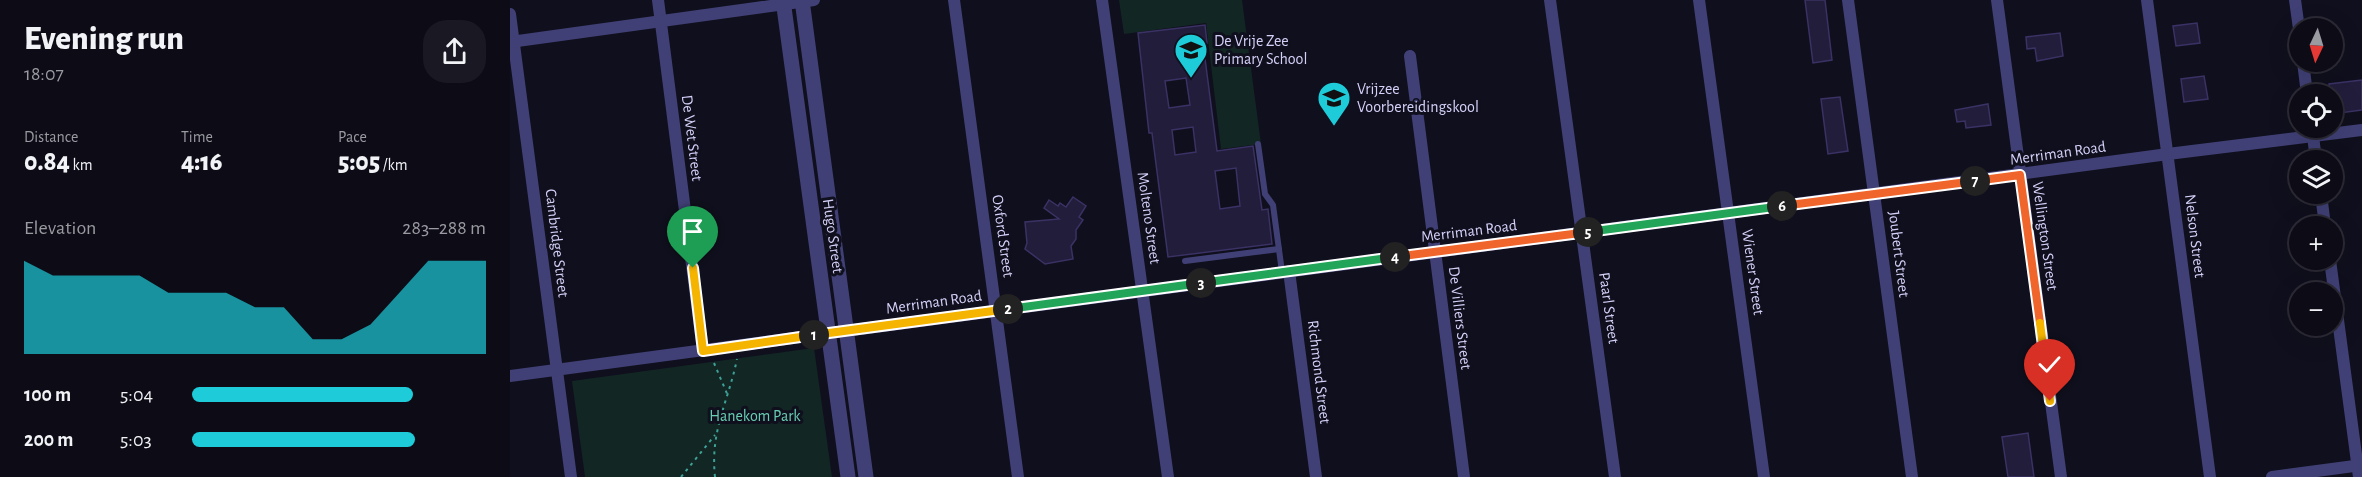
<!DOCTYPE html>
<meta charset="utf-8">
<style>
:root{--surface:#0c0b16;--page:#1a1923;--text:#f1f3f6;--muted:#9a9ba1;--line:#2c2b35;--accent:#1dccd8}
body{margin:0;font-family:"Alegreya Sans",sans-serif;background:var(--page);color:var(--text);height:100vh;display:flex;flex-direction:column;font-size:22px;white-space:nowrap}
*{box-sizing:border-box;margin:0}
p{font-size:20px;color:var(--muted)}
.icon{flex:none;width:33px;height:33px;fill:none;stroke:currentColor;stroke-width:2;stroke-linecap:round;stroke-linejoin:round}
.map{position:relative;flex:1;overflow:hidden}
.drawer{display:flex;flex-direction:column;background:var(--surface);width:510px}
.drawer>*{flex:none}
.needle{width:39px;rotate:184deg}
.fabs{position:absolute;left:1779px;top:18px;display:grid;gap:12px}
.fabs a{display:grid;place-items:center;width:54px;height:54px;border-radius:50%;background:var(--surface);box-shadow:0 6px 24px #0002,0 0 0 2px var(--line);font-size:30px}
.pin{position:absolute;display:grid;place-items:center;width:51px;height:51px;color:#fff;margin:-62px -26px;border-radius:50% 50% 50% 0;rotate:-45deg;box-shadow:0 0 6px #0007}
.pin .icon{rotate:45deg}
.km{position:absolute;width:30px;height:30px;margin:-15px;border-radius:50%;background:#222;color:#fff;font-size:16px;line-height:30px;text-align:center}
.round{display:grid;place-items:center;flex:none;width:63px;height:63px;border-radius:24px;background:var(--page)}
.headline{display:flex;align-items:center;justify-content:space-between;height:102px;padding:0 24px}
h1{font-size:33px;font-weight:800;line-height:45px}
.metrics{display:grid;grid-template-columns:repeat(3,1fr);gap:9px;height:102px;padding:6px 24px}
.metrics div{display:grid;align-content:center}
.metrics b{font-size:26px;font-weight:800}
.metrics small{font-size:16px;font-weight:400}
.metrics p{font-size:16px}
.chart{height:168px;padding:12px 24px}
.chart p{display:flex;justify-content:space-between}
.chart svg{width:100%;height:108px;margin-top:6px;fill:var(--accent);opacity:.7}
ul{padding:0 24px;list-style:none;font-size:20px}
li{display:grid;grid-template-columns:96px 72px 1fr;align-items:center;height:45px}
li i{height:15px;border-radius:8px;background:var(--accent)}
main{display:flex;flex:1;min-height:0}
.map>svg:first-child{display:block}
</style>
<main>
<section class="drawer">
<div class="headline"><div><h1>Evening run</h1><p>18:07</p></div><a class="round"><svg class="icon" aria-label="share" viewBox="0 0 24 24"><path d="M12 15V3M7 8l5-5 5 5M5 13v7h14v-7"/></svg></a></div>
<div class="metrics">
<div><p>Distance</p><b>0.84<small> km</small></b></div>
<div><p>Time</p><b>4:16</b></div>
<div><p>Pace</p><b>5:05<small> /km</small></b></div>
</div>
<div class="chart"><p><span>Elevation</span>283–288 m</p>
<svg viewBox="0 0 160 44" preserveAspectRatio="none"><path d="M0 44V6L10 12L20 12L30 12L40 12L50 19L60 19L70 19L80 25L90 25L100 38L110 38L120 32L130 19L140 6L150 6L160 6V44z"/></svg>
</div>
<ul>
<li><b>100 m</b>5:04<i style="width:75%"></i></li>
<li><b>200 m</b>5:03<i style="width:76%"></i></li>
</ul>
</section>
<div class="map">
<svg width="1852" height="477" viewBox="0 0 1852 477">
<rect width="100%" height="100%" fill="#100f1d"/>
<g fill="#122624">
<polygon points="609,0 732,0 751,144 711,149 696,23 614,34"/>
<polygon points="304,348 322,477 75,477 62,381"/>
</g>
<g fill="#221d3b" stroke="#3a3264" stroke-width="1.5" fill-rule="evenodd">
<polygon points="1295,0 1315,0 1322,60 1303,63"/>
<polygon points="1687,23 1690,43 1666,46 1663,26"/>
<path d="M695 25 697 43H693L707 151 743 146 752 210 758 209 762 244 658 257 642 133H639L628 33ZM676 78 680 105 659 108 655 81ZM683 127 686 152 665 155 662 130ZM726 168 730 206 710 209 705 171Z"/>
<polygon points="1550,33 1553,56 1527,61 1525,48 1517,49 1516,37"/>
<polygon points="1694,76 1698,99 1674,102 1671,79"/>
<polygon points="1852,80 1852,110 1822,114 1822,94 1820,94 1819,84"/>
<polygon points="1330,97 1338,151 1318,154 1311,99"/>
<polygon points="1478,104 1481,125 1456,128 1455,121 1447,122 1445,110"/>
<polygon points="563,197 576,206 569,217 573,220 566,230 566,239 561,246 563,259 535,264 515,249 517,243 515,222 549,219 534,208 539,200 548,206 550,203 556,207"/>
<polygon points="1518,433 1524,477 1498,477 1492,437"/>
</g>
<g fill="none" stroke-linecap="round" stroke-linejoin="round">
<g stroke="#3da197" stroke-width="2" stroke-dasharray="3 4.5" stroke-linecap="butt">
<polyline points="204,363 218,396"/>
<polyline points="171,477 205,435"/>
<path d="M205 477C200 430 218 403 227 359"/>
</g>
<g stroke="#404076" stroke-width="6">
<polyline points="748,144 755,194 763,205 772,272"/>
<polyline points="675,261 769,249"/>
</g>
<g stroke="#404076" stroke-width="12">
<polyline points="148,0 193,351"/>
<polyline points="444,0 508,477"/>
<polyline points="592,0 658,477"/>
<polyline points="1040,0 1105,477"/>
<polyline points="1189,0 1254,477"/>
<polyline points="1338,0 1402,477"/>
<polyline points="1487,0 1551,477"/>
<polyline points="1637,0 1700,477"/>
<polyline points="1785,0 1790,36"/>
<polyline points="0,14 61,477"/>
<polyline points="0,42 304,0"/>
<polyline points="900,56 954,477"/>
<polyline points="1793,62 1797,94"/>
<polyline points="1802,128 1806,160"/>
<polyline points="1811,194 1815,226"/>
<polyline points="1820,260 1849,477"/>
<polyline points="779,271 806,477"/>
<polyline points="0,376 1658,154 1852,130"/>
<polyline points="1762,477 1852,465"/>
</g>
<g stroke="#404076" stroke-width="15">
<polyline points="273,0 338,477"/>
<polyline points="292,0 356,477"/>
</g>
</g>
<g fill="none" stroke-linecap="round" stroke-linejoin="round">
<g stroke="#fff" stroke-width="12">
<polyline id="split-1" points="183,268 193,351 304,335"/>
</g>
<g stroke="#fff" stroke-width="12">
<polyline id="split-2" points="304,335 498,309"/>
</g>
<g stroke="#fff" stroke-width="12">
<polyline id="split-3" points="498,309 691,283"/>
</g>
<g stroke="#fff" stroke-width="12">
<polyline id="split-4" points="691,283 885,257"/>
</g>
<g stroke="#fff" stroke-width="12">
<polyline id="split-5" points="885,257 1078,232"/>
</g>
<g stroke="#fff" stroke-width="12">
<polyline id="split-6" points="1078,232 1272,206"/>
</g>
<g stroke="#fff" stroke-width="12">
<polyline id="split-7" points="1272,206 1465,181"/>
</g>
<g stroke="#fff" stroke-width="12">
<polyline id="split-8" points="1465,181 1510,175 1530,323"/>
</g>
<g stroke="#fff" stroke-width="12">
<polyline id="split-9" points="1530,323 1540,401"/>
</g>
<use href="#split-1" stroke="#f5b400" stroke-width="8"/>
<use href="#split-2" stroke="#f5b400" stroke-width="8"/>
<use href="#split-3" stroke="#22a559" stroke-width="8"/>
<use href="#split-4" stroke="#22a559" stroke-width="8"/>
<use href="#split-5" stroke="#f0652b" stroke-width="8"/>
<use href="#split-6" stroke="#22a559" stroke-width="8"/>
<use href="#split-7" stroke="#f0652b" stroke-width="8"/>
<use href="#split-8" stroke="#f0652b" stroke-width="8"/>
<use href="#split-9" stroke="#f5b400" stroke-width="8"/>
</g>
<defs>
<g id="school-pin" transform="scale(1.725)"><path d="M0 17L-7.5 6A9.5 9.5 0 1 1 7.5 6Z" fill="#1dccd8" stroke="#100f1d"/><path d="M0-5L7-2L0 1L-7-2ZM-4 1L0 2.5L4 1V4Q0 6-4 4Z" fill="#111"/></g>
</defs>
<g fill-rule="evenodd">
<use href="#school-pin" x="681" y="50"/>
<use href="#school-pin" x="824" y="98"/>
</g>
<g text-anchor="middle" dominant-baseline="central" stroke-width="6" stroke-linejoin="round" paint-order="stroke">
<g font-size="16" fill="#d4d1f9" stroke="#100f1d" text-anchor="start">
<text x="704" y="41">De Vrije Zee<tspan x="704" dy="18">Primary School</tspan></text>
<text x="847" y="89">Vrijzee<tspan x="847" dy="18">Voorbereidingskool</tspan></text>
</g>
<g font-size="16" fill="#d4d1f9" stroke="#100f1d">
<text transform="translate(182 138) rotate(83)">De Wet Street</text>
<text transform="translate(1548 153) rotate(-8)">Merriman Road</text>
<text transform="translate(639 218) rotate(82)">Molteno Street</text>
<text transform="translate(959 231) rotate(-7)">Merriman Road</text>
<text transform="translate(323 236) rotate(82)">Hugo Street</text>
<text transform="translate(493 236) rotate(82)">Oxford Street</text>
<text transform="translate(1535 236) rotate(82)">Wellington Street</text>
<text transform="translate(1685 236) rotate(83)">Nelson Street</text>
<text transform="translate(47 243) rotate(83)">Cambridge Street</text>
<text transform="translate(1389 254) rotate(83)">Joubert Street</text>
<text transform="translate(1243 272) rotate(82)">Wiener Street</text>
<text transform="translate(424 302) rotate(-8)">Merriman Road</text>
<text transform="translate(1099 308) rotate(82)">Paarl Street</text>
<text transform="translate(950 318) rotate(83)">De Villiers Street</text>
<text transform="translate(809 372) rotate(83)">Richmond Street</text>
</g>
<g font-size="16" fill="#67ceb1" stroke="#100f1d">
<text x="245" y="416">Hanekom Park</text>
</g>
</g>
</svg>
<div class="fabs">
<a><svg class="needle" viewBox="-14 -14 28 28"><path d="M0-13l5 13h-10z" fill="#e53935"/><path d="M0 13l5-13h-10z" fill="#9a9ba1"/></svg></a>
<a><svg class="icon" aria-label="locate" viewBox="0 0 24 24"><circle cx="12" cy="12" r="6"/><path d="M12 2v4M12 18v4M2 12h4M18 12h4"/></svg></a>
<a><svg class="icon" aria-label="layers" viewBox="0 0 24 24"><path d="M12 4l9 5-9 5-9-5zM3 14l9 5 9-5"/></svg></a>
<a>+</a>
<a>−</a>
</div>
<div class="pin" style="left:183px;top:268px;background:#1e9e55"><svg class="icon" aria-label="arrive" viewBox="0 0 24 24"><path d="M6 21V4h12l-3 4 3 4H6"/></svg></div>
<div class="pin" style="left:1540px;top:401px;background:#d93025"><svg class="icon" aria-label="check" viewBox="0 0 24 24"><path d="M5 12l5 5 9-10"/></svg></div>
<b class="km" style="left:304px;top:335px">1</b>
<b class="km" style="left:498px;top:309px">2</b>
<b class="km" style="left:691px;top:283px">3</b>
<b class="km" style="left:885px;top:257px">4</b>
<b class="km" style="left:1078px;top:232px">5</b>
<b class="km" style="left:1272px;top:206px">6</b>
<b class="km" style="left:1465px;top:181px">7</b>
</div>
</main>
